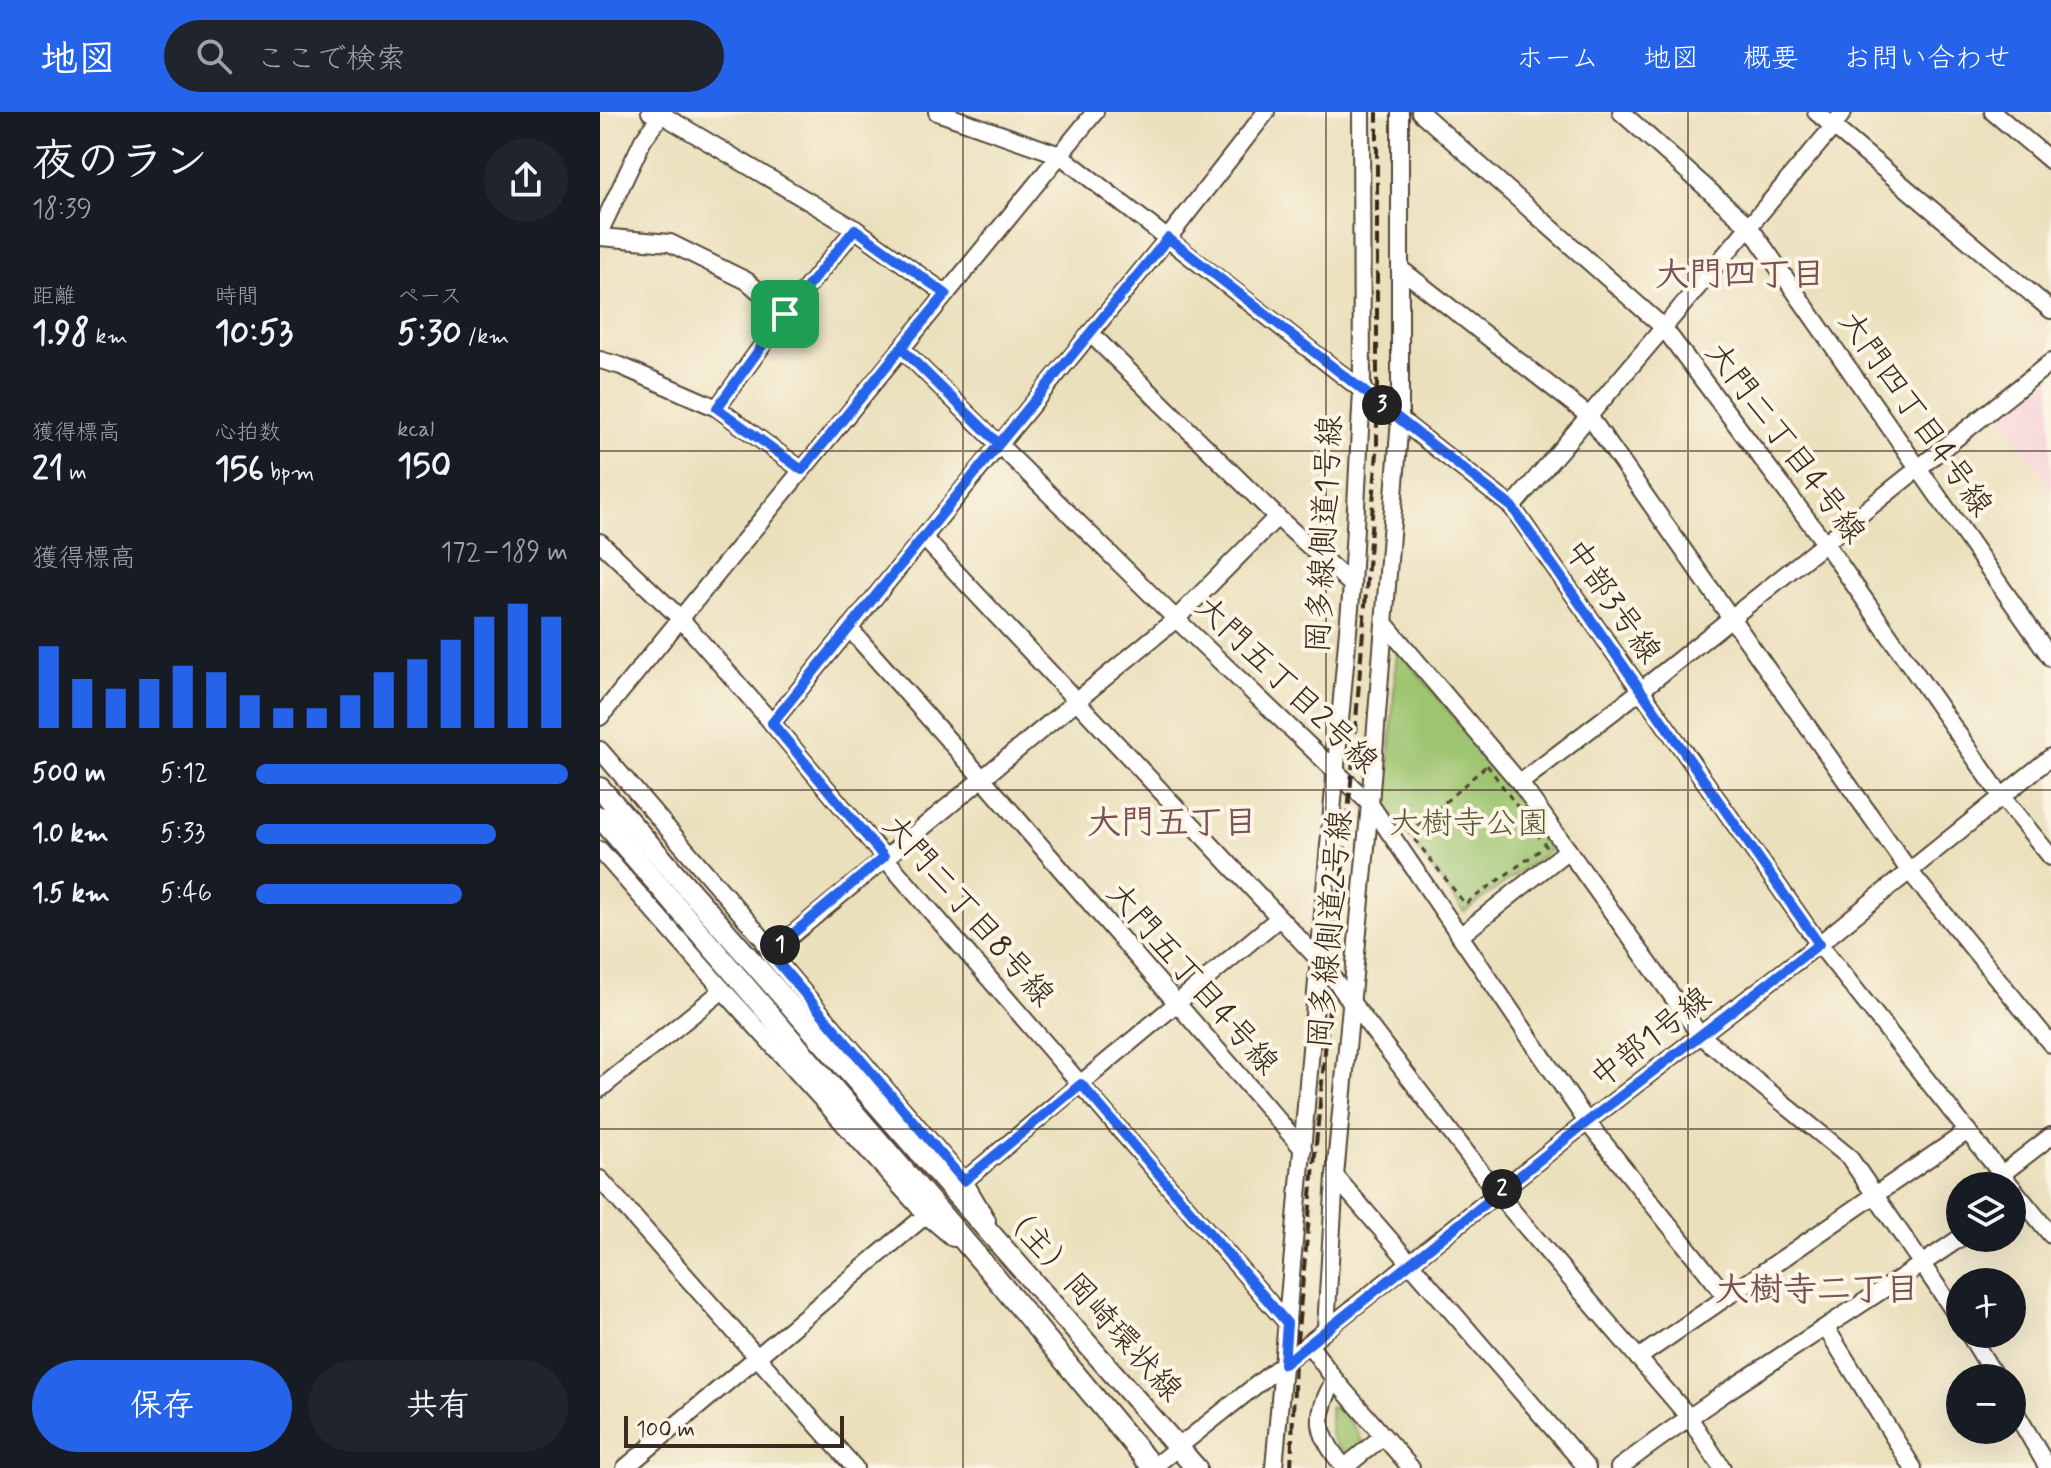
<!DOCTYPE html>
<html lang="ja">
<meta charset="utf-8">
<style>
:root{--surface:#171b24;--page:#20242c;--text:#f1f3f6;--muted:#9ea1a6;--accent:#2563eb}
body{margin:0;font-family:Mynerve,"Klee One",sans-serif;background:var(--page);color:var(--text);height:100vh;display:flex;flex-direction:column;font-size:30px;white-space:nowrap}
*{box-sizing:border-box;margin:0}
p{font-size:26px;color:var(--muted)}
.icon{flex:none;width:44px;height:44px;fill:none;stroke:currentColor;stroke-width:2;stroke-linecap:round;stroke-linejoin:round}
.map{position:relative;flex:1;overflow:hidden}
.side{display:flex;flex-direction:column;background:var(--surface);width:600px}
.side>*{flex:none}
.fabs{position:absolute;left:1346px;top:1060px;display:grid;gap:16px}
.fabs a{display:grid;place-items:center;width:80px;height:80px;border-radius:50%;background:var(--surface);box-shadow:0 8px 32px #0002;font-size:40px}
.scale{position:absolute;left:24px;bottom:20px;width:220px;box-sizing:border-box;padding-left:8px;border:4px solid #3b2a1e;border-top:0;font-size:22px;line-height:28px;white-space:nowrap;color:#3b2a1e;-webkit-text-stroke:6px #fcf5e5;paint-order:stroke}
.pin{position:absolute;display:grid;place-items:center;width:68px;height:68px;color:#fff;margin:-34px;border-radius:16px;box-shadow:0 4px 12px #0006}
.km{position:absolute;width:40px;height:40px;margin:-20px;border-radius:50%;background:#222;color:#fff;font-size:22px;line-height:40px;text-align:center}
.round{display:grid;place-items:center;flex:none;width:84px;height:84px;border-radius:42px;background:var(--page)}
.overview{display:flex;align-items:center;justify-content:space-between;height:136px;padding:0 32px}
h1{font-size:44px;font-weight:700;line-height:60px}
.metrics{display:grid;grid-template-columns:repeat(3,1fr);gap:12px;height:136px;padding:8px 32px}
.metrics div{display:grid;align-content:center}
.metrics b{font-size:34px;font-weight:700}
.metrics small{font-size:22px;font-weight:400}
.metrics p{font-size:22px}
.chart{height:224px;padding:16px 32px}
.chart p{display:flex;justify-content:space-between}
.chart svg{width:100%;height:144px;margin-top:8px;stroke:var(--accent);stroke-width:6}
.button{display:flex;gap:16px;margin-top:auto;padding:16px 32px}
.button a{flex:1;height:92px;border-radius:48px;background:var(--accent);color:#fff;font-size:32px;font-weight:700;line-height:92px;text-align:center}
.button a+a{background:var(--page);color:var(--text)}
ul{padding:0 32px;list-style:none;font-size:26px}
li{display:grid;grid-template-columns:128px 96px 1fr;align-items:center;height:60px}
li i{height:20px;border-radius:10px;background:var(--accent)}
header{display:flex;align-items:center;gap:48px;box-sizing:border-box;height:112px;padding:0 40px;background:var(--accent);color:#fff}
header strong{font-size:38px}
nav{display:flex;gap:44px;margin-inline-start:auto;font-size:28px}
.search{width:560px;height:72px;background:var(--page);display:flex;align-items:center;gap:20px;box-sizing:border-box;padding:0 28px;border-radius:44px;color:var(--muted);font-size:30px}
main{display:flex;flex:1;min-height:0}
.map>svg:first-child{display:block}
</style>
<header>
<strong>地図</strong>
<div class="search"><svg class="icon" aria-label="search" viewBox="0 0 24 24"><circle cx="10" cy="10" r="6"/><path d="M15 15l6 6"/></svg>ここで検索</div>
<nav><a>ホーム</a><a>地図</a><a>概要</a><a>お問い合わせ</a></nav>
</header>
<main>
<section class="side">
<div class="overview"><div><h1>夜のラン</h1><p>18:39</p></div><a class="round"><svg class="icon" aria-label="share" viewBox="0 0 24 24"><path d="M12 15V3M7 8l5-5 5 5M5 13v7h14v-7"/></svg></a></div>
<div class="metrics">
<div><p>距離</p><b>1.98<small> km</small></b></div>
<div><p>時間</p><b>10:53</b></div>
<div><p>ペース</p><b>5:30<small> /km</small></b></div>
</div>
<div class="metrics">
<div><p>獲得標高</p><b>21<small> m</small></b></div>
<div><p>心拍数</p><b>156<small> bpm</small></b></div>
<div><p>kcal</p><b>150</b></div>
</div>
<div class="chart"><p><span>獲得標高</span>172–189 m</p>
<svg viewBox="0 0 160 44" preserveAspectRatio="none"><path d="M5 44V19M15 44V29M25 44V32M35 44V29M45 44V25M55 44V27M65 44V34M75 44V38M85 44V38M95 44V34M105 44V27M115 44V23M125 44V17M135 44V10M145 44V6M155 44V10"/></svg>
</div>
<ul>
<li><b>500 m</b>5:12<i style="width:100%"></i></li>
<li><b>1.0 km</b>5:33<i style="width:77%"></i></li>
<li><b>1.5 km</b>5:46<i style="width:66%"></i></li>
</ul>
<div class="button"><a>保存</a><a>共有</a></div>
</section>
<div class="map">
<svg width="1451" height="1356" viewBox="0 0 1451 1356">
<rect width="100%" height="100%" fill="#fcf5e5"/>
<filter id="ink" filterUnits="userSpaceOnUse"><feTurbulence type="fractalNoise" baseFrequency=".0125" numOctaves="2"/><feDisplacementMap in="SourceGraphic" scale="16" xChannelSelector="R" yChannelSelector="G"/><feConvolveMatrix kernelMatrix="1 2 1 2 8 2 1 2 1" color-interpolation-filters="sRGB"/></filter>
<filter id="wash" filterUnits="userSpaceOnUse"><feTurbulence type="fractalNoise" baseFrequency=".006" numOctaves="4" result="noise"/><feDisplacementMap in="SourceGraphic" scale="32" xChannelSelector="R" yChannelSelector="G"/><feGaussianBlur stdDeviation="1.8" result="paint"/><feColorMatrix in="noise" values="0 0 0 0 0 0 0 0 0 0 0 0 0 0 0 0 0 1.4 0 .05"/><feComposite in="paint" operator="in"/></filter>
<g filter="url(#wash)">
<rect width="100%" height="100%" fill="#eae0bc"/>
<polygon fill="#f6cfd8" points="1451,265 1451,378 1401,306"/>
<g fill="#9dc470" stroke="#6c7747" stroke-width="2">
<polygon points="797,536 917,681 956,734 864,800 786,694"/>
<path d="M730 1294C746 1300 755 1314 762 1330L757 1338 746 1340C726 1328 731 1315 730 1294Z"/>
</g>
</g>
<g filter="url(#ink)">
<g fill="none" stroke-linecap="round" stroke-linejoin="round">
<g stroke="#554536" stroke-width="20">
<g id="minor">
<polyline points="50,0 61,2 255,117 346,182"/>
<polyline points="337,0 460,43 912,395 1219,832 1411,1074"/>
<polyline points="820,0 1063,215 1225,431 1402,685 1451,745"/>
<polyline points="1021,0 1149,114 1451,546"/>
<polyline points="1216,0 1451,198"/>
<polyline points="1393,0 1451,49"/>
<polyline points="0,119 43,28 63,0"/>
<polyline points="0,125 70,131 147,169 185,202"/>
<polyline points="802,158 989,304 1310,760 1451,932"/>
<polyline points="490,221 677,405 752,473"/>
<polyline points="301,236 576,507 770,692 987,1010 1126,1184"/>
<polyline points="0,248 21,254 117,296 202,358"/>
<polyline points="117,296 185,202 255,117"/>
<polyline points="912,395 1233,15 1243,0"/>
<polyline points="324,426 720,849 897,1081 1088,1304 1122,1356"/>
<polyline points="0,430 80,506 172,611 284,745 687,1211"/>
<polyline points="785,512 920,671 1100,923 1249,1045 1360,1208"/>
<polyline points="249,516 382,666 703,1037"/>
<polyline points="0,605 495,0"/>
<polyline points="172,611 568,126 666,0"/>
<polyline points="0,638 163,827 170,841 364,1069 387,1108"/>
<polyline points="920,671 1040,579 1451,250"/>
<polyline points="0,738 123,878 326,1103 353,1126"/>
<polyline points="860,824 968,738"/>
<polyline points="170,841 576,507 677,405"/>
<polyline points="0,977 123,878"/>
<polyline points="1402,1062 1451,1024"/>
<polyline points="735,1064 987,1356"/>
<polyline points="0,1067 255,1356"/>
<polyline points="364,1069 679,806"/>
<polyline points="1412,1075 1451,1123"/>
<polyline points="726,1216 735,1064 770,692 800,307 800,0"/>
<polyline points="1226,1216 1313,1356"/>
<polyline points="1369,1222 1396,1266"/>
<polyline points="708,1231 735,1268 811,1356"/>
<polyline points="1038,1246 1368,1019"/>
<path d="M735 1268C712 1305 718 1324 745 1356"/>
<polyline points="1412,1294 1448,1356"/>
<polyline points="25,1356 326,1103"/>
<polyline points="552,1356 987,1010 1219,832 1451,645"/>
<polyline points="674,1356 752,473 762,278 761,0"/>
<polyline points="744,1356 783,1324"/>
<path d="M1019 1356C1129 1273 1247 1204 1360 1126"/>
</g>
</g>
<g stroke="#554536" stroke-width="24">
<g id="major">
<polyline points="0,676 596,1356"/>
<polyline points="0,705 390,1159 553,1356"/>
</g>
</g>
<polygon stroke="#554536" stroke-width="3" stroke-dasharray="6 6" stroke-linecap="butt" points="887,653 946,734 865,792 810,721"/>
<use href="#minor" stroke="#fff" stroke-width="16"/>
<use href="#major" stroke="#fff" stroke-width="20"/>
<polyline stroke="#3b2a1e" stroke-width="4" stroke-dasharray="12 6" stroke-linecap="butt" points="691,1356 695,1249 752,660 777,340 777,0"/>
</g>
</g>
<g fill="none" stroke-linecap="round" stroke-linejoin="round" filter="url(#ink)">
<g stroke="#fff" stroke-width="16">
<polyline id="route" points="185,202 255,117 346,182 301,236 399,332 172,611 284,745 170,841 364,1069 481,972 687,1211 684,1252 987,1010 1219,832 912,395 568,126 399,332 301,236 202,358 117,296 185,202"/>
</g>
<use href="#route" stroke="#2563eb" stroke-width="10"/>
</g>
<path fill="none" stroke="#3b2a1e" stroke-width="2" stroke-opacity="0.55" d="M363 0V1356M726 0V1356M1088 0V1356M0 339H1451M0 678H1451M0 1017H1451"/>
<g text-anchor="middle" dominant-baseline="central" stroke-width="8" stroke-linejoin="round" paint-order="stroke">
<g font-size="32" fill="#3b2a1e" stroke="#fcf5e5">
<text transform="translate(1315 302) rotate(55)">大門四丁目4号線</text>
<text transform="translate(1185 331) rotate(53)">大門二丁目4号線</text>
<text transform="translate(725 422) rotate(-87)">岡多線側道1号線</text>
<text transform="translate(1012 490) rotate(55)">中部3号線</text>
<text transform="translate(686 573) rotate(44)">大門五丁目2号線</text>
<text transform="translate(368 799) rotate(49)">大門二丁目8号線</text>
<text transform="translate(731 817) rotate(-85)">岡多線側道2号線</text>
<text transform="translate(592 867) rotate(49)">大門五丁目4号線</text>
<text transform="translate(1051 926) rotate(-38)">中部1号線</text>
<text transform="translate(490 1190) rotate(48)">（主）岡崎環状線</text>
</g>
<g font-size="32" fill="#585837" stroke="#fcf5e5">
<text x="869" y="712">大樹寺公園</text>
</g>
<g font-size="34" font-weight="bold" fill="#7a5155" stroke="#fcf5e5">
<text x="1140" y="163">大門四丁目</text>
<text x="572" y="711">大門五丁目</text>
<text x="1217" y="1178">大樹寺二丁目</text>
</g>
</g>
</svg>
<div class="fabs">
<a><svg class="icon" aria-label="layers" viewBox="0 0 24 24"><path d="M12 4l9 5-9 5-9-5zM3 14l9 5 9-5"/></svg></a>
<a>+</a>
<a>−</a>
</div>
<div class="scale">100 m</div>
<div class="pin" style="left:185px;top:202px;background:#1e9e55"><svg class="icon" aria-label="arrive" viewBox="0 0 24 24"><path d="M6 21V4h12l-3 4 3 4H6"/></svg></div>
<b class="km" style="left:180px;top:833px">1</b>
<b class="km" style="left:902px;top:1077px">2</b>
<b class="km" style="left:782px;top:293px">3</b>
</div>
</main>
